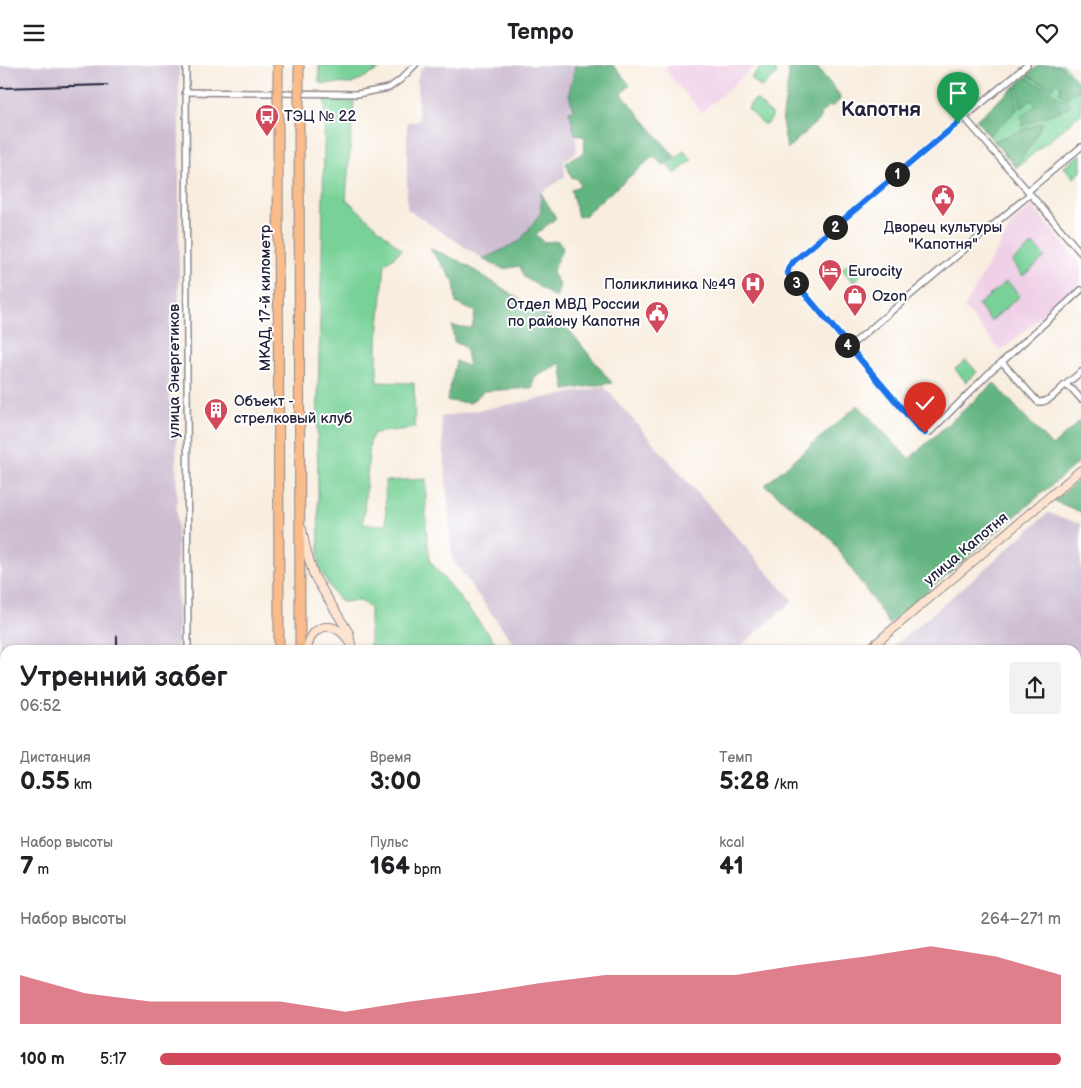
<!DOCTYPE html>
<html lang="ru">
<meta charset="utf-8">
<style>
:root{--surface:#fff;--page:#f2f2f2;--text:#202124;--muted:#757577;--accent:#d1495b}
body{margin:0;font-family:"Balsamiq Sans",sans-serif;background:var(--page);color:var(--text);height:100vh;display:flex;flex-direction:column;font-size:19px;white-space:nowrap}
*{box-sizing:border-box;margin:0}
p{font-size:16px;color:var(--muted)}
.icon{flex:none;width:28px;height:28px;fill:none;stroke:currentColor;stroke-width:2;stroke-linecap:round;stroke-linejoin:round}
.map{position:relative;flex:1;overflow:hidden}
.drawer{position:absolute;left:0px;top:580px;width:1081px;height:444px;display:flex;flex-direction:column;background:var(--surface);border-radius:15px 15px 0 0;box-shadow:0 1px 4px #0004}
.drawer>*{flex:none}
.pin{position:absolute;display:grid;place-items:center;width:42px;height:42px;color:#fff;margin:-51px -21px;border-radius:50% 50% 50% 0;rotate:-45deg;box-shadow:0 0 5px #0007}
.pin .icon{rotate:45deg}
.km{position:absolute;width:25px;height:25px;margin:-12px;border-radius:50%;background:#222;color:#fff;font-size:14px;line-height:25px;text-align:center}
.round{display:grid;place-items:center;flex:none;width:52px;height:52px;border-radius:5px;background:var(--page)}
.overview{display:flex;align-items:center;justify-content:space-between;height:85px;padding:0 20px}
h1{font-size:28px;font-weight:700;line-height:38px}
.figures{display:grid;grid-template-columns:repeat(3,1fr);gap:8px;height:85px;padding:5px 20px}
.figures div{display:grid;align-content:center}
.figures b{font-size:25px;font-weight:700}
.figures small{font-size:14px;font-weight:400}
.figures p{font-size:14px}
.chart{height:140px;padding:10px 20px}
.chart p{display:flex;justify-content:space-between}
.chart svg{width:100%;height:90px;margin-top:5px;fill:var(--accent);opacity:.7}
ul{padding:0 20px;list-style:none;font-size:16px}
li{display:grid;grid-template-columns:80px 60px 1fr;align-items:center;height:38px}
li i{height:12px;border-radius:6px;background:var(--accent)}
header{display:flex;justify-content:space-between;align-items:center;height:65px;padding:0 20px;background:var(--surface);font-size:22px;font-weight:700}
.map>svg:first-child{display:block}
</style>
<header><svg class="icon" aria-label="menu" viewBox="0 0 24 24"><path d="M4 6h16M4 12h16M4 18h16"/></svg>Tempo<svg class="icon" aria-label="heart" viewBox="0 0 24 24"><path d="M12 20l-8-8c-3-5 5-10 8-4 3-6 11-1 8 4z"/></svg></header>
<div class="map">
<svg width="1081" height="1023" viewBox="0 0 1081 1023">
<rect width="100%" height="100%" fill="#fff"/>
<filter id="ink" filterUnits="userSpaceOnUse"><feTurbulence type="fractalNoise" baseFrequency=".02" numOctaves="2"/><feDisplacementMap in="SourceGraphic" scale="10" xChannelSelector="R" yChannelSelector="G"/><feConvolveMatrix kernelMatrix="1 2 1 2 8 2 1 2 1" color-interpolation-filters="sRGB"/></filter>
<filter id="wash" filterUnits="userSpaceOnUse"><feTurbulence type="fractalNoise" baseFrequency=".0096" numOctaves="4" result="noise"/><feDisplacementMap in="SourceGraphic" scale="20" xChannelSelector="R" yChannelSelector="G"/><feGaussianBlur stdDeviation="1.12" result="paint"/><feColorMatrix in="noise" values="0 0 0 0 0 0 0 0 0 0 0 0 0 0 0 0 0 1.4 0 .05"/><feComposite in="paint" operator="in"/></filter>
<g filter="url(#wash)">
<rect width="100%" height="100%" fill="#f8edde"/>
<g fill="#efd0e6">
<polygon points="668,0 756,0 702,47 664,4"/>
<polygon points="1032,141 1081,200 1081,217 1001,286 964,243 1013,157"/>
</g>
<g fill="#cdbed2">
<polygon points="0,0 179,0 179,238 170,252 169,315 169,335 176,336 178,585 5,585 5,996 0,1000"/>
<polygon points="426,0 576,0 574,45 577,88 564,95 565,112 541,128 541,147 520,176 483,194 407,144 407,57 419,56 417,16 420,5"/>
<polygon points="604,322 793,536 736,585 518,585 452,494 441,352"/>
<polygon points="1048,448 1081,459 1081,1023 409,1023 406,1019 1076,1019 1076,585 889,585 979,509"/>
</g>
<g fill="#78d298" stroke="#4d7a6a">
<polygon points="319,0 387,0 352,19 319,18"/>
<path d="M763 0H772C775 3 778 5 776 10L763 21 760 22 752 14V11Z"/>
<polygon points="1040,0 1064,0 1081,20 1081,49 1016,103 976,55"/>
<polygon points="325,32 350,34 354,36 346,134 402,185 385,199 377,281 377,317 414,318 415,363 374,368 370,376 363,459 386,460 385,416 426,414 426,462 430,496 495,577 498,585 370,585 370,543 361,536 341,537 332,526 319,502 317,360 322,187"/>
<path d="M755 35H757L772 50C772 55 768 59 763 59L748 44 750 39Z"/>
<polygon points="684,86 692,95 675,109 667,100"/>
<polygon points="1081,89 1081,107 1074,113 1064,102"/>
<polygon points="1033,179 1045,192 1023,211 1012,197"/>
<polygon points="849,197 861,210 853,217 842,204"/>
<polygon points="1007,216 1020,231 991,256 978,240"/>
<polygon points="966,295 977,307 966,317 955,304"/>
</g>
<g fill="#62b480" stroke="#426b5e">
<polygon points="575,0 613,0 630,20 622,29 675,92 663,101 654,91 591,144 586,150 578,152 571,125 580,120 577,114 571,112 566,98 572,93 583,89 585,72 575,69 569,46 573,45 569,29"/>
<polygon points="787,0 815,0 839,29 840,35 833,41 829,41 820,49 821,53 787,84 782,56 789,10"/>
<polygon points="1039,0 1060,0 1081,23 1072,29 1068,33 1059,28 1061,20 1057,18 1055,18 1051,24 1027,10"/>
<polygon points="1025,12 1071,39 1069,42 1022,61 1021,52 1036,40 1031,35 1021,43 1018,18"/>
<polygon points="1016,21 1017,45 989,70 978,57 977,54"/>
<polygon points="1043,57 1032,78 1016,101 994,76"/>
<polygon points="541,128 556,153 536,169 543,177 558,176 563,182 552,208 560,220 556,233 524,212 520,201 503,204 483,194 520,176 541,147"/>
<polygon points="430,184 446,190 463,198 570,266 612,318 565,325 561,298 534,313 533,323 484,326 470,338 447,336 456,296 469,302 465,282 454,277 452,261 472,263 475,247 456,238 454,217"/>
<polygon points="994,318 1052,381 1081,355 1081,395 889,559 831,474 765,420 858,340 909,394"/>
<polygon points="1081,413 1081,447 1054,436"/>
</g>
</g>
<g filter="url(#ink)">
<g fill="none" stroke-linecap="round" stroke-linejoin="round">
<g stroke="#8d888c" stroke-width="8">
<g id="minor">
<polyline points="186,0 188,585"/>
<path d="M1027 0 794 196C791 200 788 203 788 209L907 350 920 365 925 368 930 367 992 305 1002 297 1038 337C1049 338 1057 327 1065 320L1073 325 1081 334"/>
<polyline points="185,27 357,29 389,23 400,15 415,0"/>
<polyline points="965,53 1081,188"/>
<polyline points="1028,126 1081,82"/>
<polyline points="849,282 1030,129"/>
<polyline points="1002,297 1081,225"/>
<polyline points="1065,320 1081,307"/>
<polyline points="0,1020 5,1015"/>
</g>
</g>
<g stroke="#8d888c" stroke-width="10">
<g id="secondary">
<polyline points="302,464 306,484 314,511 349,568 352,585"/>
<path d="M307 585C308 579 310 571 315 567 327 556 341 564 348 575"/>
<polyline points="868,585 1081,405"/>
<polyline points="393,1019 396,1023"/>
<polyline points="119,1023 121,1019"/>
<polyline points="223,1023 241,1019"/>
<polyline points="253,1023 270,1019"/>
</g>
</g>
<g stroke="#8d888c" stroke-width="11">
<g id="trunk">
<polyline points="299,0 299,14"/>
<polyline points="278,15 278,0"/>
<polyline points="299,41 300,585"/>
<polyline points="278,42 279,585"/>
<polyline points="281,1019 281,1023"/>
<polyline points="302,1019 302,1023"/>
</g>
</g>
<use href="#minor" stroke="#fff" stroke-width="5"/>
<use href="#secondary" stroke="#fde4d0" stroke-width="8"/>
<use href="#trunk" stroke="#f9bc8a" stroke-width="9"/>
<g stroke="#22223b" stroke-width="2">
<polyline points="0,23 107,20"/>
<polyline points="117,585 117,571"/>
<polyline points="0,863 5,859"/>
<polyline points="953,1019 957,1023"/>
</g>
<g stroke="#8d888c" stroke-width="11" stroke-linecap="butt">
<g id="trunk-bridge">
<polyline points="299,14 299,41"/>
<polyline points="278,15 278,42"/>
</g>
</g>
<use href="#trunk-bridge" stroke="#f9bc8a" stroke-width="9"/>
</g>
</g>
<g fill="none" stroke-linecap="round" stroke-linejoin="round" filter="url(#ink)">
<g stroke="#fff" stroke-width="10">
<polyline id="route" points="925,368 920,365 788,209 788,206 789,202 794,196 958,58"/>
</g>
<use href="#route" stroke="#1a73e8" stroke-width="6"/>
</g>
<defs>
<g id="bus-pin" transform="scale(1.25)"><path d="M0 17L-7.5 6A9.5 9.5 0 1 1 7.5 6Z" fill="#d1495b" stroke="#fff"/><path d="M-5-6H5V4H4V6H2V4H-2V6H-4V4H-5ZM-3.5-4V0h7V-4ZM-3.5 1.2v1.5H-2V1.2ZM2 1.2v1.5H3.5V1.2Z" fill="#fff"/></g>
<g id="civic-pin" transform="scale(1.25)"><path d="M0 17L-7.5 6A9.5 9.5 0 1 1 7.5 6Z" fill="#d1495b" stroke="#fff"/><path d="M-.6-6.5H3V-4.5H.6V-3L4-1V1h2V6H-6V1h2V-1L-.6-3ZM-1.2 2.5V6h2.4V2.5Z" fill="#fff"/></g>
<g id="hotel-pin" transform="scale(1.25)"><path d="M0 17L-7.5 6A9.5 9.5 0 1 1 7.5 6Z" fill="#d1495b" stroke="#fff"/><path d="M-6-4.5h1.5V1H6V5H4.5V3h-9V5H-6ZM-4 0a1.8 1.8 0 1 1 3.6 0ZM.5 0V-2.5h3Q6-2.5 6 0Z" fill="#fff"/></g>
<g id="hospital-pin" transform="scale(1.25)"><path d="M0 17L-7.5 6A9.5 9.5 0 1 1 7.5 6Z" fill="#d1495b" stroke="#fff"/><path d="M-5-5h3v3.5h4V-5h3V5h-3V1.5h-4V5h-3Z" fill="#fff"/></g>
<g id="shop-pin" transform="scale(1.25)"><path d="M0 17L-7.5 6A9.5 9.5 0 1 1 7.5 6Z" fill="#d1495b" stroke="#fff"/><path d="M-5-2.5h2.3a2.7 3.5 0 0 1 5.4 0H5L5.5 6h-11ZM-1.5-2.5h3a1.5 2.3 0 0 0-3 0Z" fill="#fff"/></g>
<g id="building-pin" transform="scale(1.25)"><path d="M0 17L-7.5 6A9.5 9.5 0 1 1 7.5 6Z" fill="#d1495b" stroke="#fff"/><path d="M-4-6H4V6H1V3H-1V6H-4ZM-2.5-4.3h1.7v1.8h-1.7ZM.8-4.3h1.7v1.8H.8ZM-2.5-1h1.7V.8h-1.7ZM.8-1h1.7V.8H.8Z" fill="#fff"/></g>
</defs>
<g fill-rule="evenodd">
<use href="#bus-pin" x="267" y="51"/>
<use href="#civic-pin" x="943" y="131"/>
<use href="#hotel-pin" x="830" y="206"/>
<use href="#hospital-pin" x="753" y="219"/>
<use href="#shop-pin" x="855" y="231"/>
<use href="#civic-pin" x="657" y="248"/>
<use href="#building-pin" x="216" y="345"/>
</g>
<g text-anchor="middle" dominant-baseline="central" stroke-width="4" stroke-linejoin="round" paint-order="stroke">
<g font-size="15" fill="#22223b" stroke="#fff" text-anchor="start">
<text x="284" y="51">ТЭЦ № 22</text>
<text x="943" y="162" text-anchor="middle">Дворец культуры<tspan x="943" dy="17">"Капотня"</tspan></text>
<text x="848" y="206">Eurocity</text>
<text x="736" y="219" text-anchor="end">Поликлиника №49</text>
<text x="872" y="231">Ozon</text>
<text x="640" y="239" text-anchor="end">Отдел МВД России<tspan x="640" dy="17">по району Капотня</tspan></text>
<text x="234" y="336">Объект -<tspan x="234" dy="17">стрелковый клуб</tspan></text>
</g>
<g font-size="15" fill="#22223b" stroke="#fff">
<text transform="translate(265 233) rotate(-90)">МКАД, 17-й километр</text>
<text transform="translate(174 306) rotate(-90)">улица Энергетиков</text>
<text transform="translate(966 484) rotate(-40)">улица Капотня</text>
</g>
<g font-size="20" font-weight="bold" fill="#22223b" stroke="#fff">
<text x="881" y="45">Капотня</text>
</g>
</g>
</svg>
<div class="pin" style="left:958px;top:58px;background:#1e9e55"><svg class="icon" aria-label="arrive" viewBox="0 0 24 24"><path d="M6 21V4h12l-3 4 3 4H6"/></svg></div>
<div class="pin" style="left:925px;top:368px;background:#d93025"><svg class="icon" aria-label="check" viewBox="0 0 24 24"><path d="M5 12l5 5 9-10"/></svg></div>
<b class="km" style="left:897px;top:109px">1</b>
<b class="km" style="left:835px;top:162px">2</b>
<b class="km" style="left:796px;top:218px">3</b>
<b class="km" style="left:847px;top:280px">4</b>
<section class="drawer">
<div class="overview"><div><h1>Утренний забег</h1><p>06:52</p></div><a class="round"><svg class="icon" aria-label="share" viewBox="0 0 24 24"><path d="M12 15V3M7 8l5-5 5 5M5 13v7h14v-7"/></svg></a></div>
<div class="figures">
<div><p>Дистанция</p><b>0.55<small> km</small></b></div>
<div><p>Время</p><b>3:00</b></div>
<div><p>Темп</p><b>5:28<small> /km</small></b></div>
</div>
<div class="figures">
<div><p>Набор высоты</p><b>7<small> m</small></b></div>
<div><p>Пульс</p><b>164<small> bpm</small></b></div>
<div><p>kcal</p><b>41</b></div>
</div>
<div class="chart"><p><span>Набор высоты</span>264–271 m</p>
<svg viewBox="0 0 160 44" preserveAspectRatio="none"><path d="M0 44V20L10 29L20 33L30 33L40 33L50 38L60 33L70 29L80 24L90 20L100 20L110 20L120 15L130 11L140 6L150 11L160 20V44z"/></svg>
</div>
<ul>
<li><b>100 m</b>5:17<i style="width:100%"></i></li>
</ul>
</section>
</div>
